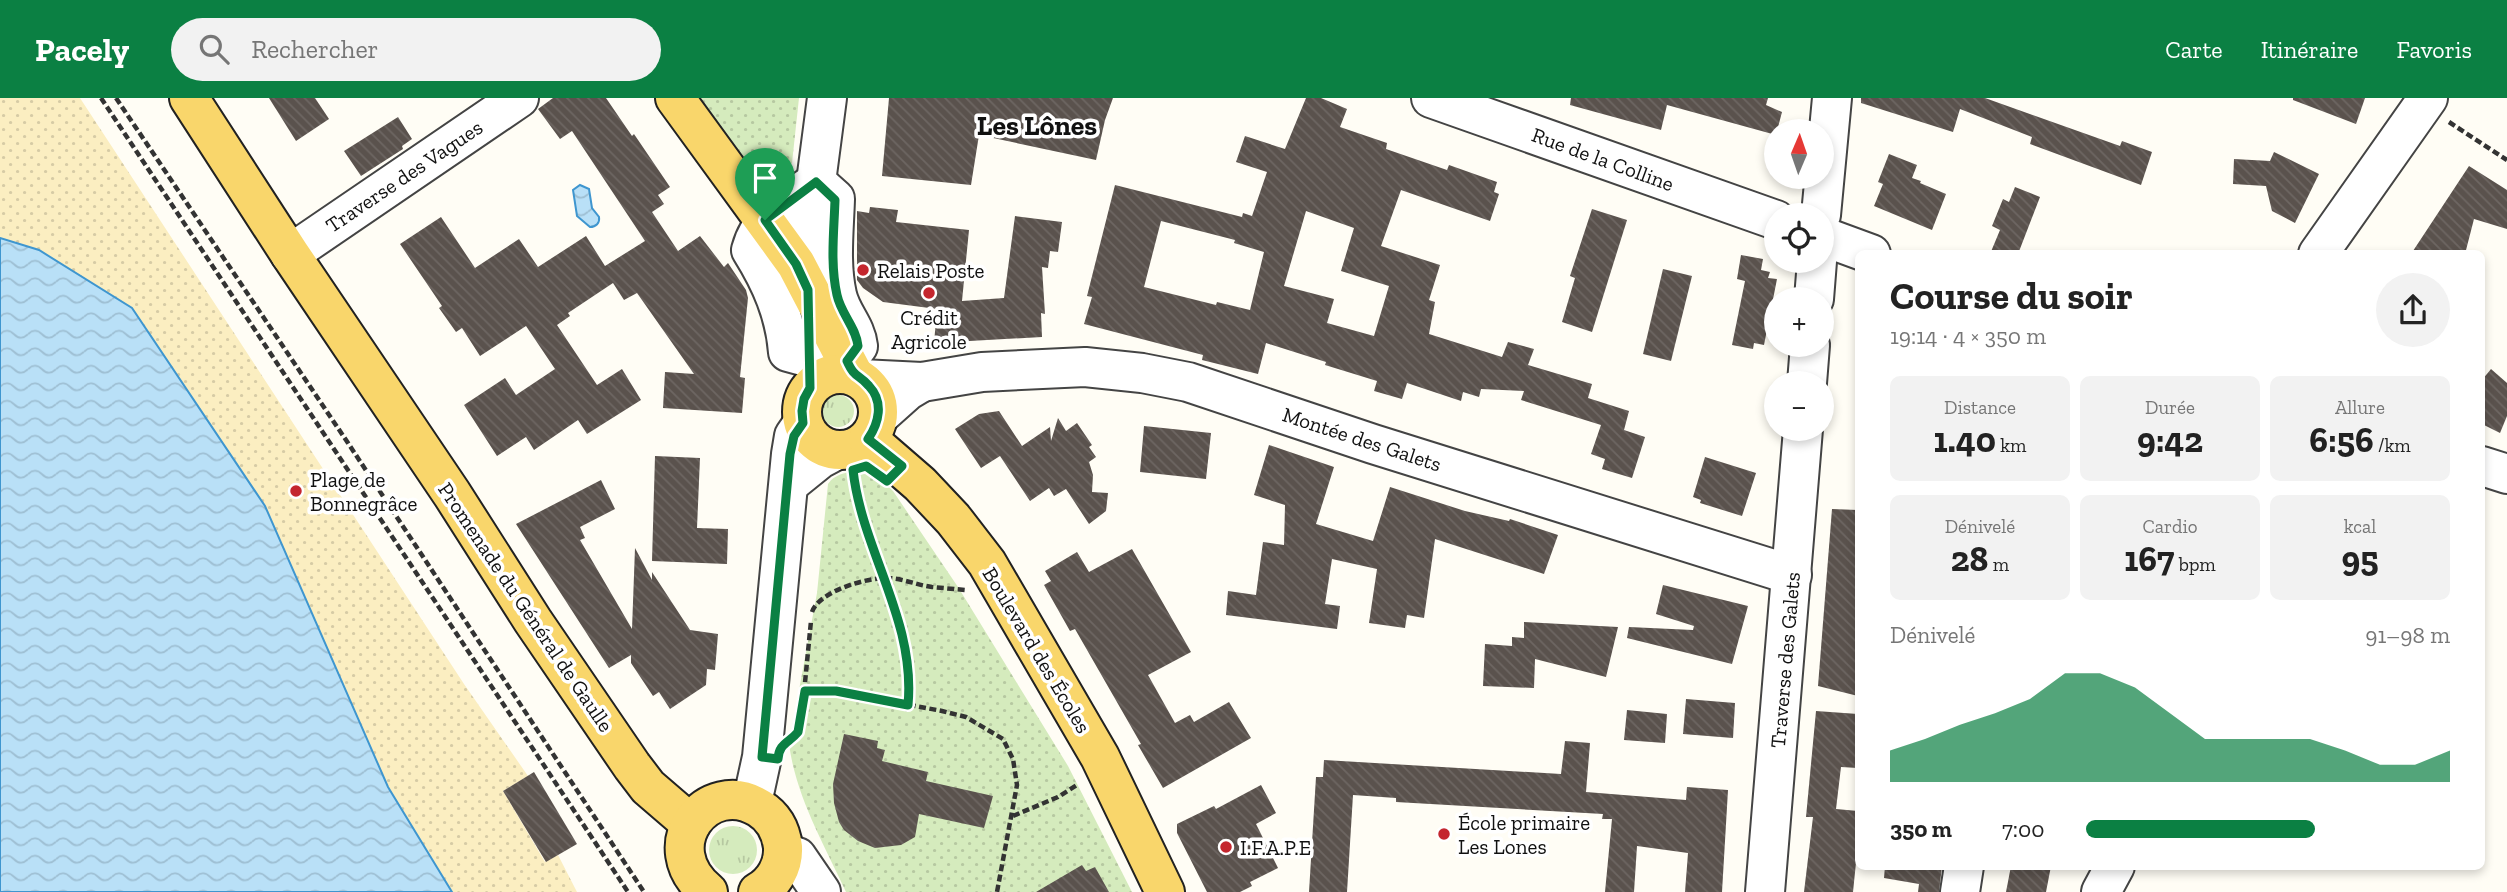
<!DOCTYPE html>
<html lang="fr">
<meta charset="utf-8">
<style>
:root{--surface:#fff;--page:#f2f2f2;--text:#222;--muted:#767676;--accent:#0b8043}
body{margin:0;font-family:"Zilla Slab",serif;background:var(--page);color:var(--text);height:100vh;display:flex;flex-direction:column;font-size:26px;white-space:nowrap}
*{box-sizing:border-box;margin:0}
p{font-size:23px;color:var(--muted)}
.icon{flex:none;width:38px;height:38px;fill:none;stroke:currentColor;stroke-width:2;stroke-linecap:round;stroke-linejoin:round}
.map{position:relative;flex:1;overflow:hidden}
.details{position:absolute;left:1855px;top:152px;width:630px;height:620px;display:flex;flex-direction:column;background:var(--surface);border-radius:10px;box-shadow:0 4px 10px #0003}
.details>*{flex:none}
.needle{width:46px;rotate:2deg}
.fabs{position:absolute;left:1764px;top:21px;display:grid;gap:14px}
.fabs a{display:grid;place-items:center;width:70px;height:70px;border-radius:50%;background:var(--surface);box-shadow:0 4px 10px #0003;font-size:35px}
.pin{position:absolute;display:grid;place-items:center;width:60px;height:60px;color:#fff;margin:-72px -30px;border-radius:50% 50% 50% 0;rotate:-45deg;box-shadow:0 0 7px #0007}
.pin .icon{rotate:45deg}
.round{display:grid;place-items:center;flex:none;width:74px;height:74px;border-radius:37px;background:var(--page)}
.headline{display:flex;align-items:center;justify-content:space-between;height:119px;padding:0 35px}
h1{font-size:38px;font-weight:800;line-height:52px}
.figures{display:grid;grid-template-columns:repeat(3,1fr);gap:10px;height:119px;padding:7px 35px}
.figures div{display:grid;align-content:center;border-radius:10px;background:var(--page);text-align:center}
.figures b{font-size:35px;font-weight:800}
.figures small{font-size:19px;font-weight:400}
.figures p{font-size:19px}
.chart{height:196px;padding:14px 35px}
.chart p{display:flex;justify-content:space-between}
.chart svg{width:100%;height:126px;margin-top:7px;fill:var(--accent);opacity:.7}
ul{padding:0 35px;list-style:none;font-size:23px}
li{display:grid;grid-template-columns:112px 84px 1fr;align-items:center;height:52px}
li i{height:18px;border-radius:9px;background:var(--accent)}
header{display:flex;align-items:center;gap:42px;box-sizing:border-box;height:98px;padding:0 35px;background:var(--accent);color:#fff}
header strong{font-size:33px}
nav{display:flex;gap:38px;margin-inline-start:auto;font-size:24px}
.search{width:490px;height:63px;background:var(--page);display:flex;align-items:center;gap:18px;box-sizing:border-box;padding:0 24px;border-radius:38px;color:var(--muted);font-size:26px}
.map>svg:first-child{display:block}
</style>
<header>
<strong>Pacely</strong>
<div class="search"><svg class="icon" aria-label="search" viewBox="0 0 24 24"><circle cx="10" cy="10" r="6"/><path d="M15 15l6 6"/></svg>Rechercher</div>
<nav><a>Carte</a><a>Itinéraire</a><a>Favoris</a></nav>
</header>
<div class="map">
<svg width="2507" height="794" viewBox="0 0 2507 794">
<defs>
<pattern id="grass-tufts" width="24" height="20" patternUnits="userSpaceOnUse" patternTransform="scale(1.75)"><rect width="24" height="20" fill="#d5ebbd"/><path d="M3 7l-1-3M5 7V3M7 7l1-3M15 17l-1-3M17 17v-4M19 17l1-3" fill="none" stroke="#b6c8a1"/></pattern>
<pattern id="sand-dots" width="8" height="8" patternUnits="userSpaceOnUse" patternTransform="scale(1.75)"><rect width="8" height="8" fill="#fbeec1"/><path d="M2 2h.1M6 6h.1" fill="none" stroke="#d6cba5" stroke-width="1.8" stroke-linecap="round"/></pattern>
<pattern id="park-dots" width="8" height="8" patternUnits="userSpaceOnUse" patternTransform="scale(1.75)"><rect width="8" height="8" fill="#d5ebbd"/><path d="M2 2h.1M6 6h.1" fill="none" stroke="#b6c8a1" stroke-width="1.8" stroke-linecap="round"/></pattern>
<pattern id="water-waves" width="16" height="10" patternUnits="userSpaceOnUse" patternTransform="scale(1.75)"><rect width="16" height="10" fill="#b9e0f7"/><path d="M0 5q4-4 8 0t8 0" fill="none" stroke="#9ebfd3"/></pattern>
<pattern id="building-back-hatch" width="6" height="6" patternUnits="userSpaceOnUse" patternTransform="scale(1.75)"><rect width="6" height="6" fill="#5a524d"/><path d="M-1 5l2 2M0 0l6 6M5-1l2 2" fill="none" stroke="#6d6662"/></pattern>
</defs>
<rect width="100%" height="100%" fill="#fffdf5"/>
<g fill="url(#grass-tufts)">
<circle cx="838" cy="313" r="16"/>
<circle cx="733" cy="752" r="24"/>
</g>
<polygon fill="url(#sand-dots)" points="0,0 80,0 464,586 528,678 503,693 545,764 558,757 577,794 452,794 388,689 265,408 132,210 39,156 0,142"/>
<g fill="url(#park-dots)">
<polygon points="697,0 799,0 792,65 779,79 761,82 742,68"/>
<path d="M867 372 881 381 893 393 958 489 1068 668 1132 794H846C824 746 796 699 789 646L817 495 828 386C836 374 853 373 867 372Z"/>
</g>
<g fill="url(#water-waves)" stroke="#3f96cf" stroke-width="2">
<path d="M580 87 589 91 592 110 599 119C600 125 596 129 590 129L577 118 573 92Z"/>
<polygon points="0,140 39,152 132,210 265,408 388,689 452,794 0,794"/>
</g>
<g fill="url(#building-back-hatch)" fill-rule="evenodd">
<polygon points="269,0 315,0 329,21 296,43"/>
<polygon points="553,0 606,0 632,38 634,36 670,89 658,97 664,106 652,114 678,153 700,138 724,169 728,165 746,192 748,200 740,279 745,280 742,315 663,310 665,274 694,276 637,195 624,202 613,185 568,215 570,218 557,227 597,287 622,271 641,302 587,336 578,322 534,352 526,339 497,358 464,307 505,280 516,297 555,271 526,228 480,258 462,230 456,234 439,210 442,208 400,146 441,119 475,170 519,141 538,169 586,138 605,168 645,143 572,33 560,41 538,11"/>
<polygon points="889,0 1113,0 1105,22 1096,62 979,37 971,87 882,78"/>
<path d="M1306 0H1321L1347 11 1340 29 1387 45 1386 51 1447 72 1449 67 1497 84 1494 94 1499 96 1490 123 1401 92 1381 148 1440 167 1429 202 1435 204 1429 236 1502 259 1508 244 1534 251 1528 267 1592 286 1588 300 1629 313 1624 332 1645 339 1632 380 1602 371 1605 361 1591 356 1601 327 1521 302 1524 293 1481 291 1479 299 1463 294 1461 303 1407 285 1402 301 1374 293 1377 283 1325 267 1326 264 1266 245 1258 276 1202 262 1203 257 1084 226 1092 199 1087 198 1115 87 1242 119 1243 115 1252 118 1267 74 1236 64 1245 38 1285 51ZM1306 113 1354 130 1341 173 1389 188 1374 238 1327 225 1334 201 1284 188ZM1161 123 1235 142 1234 145 1264 154 1250 212 1217 204 1216 207 1144 189Z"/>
<polygon points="1571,0 1768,0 1766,7 1782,14 1776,37 1667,7 1661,32 1570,7"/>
<polygon points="1861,0 1985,0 2120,48 2122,43 2152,54 2141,87 2030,46 2032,39 1960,11 1953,34 1861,5"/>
<polygon points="2293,0 2365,0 2356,26 2293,2"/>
<polygon points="398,19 412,41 402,48 403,51 361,78 344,53"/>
<polygon points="2274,54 2319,76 2295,125 2272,113 2266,88 2233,86 2234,61 2270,63"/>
<polygon points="1889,56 1917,67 1912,80 1921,83 1920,85 1946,96 1932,132 1874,108 1883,86 1878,84"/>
<polygon points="2469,68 2507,92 2507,131 2474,121 2465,156 2411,156"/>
<polygon points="2015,89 2040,99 2018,156 1990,156 2000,132 1992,128 2003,101 2009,104"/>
<polygon points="870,109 898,112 896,124 969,132 962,203 1004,200 1015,118 1062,124 1058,154 1050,153 1048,170 1042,169 1045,216 1041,215 1042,239 934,245 937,211 883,204 863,190 857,182 857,113 869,115"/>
<polygon points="1592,111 1627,122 1592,234 1562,224 1575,180 1570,178"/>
<polygon points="1741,157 1763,161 1761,172 1770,174 1768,180 1777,181 1764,247 1754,245 1753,251 1732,247 1745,183 1737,181"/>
<polygon points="1663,171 1692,178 1671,263 1643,256"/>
<polygon points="2491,271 2507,285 2507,318 2500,335 2482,326 2482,282"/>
<polygon points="999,313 1022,348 1050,329 1051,343 1058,320 1066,333 1077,325 1092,347 1089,349 1096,359 1089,364 1093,377 1092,394 1108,395 1106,413 1089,426 1066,391 1054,398 1049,390 1030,403 1000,358 981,370 955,331 979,316"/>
<polygon points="1144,328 1211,335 1206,381 1140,374"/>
<polygon points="1269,347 1334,369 1316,426 1373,443 1390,389 1465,413 1509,423 1510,421 1558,437 1544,476 1435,441 1424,520 1407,517 1405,530 1369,525 1377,471 1332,461 1325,506 1340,508 1337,531 1226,517 1228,493 1256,497 1263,444 1284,447 1285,407 1254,397"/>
<polygon points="655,358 700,360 697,430 728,431 727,466 652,463"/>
<polygon points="1705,359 1756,375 1742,418 1700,405 1701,402 1693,399"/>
<polygon points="601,382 615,411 580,429 585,440 580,442 632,531 635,450 652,482 652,474 690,532 718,536 715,572 707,571 706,587 670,611 659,594 653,598 631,565 631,557 609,570 516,426"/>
<polygon points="1832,411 1858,412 1858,598 1818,588"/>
<polygon points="1132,451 1191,554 1148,577 1175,625 1190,617 1194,624 1229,604 1251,640 1163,690 1138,647 1141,646 1075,531 1070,533 1044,487 1051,483 1045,473 1077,454 1089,474"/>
<polygon points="1663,487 1748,508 1732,566 1627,540 1629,529 1693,532 1694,528 1656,516"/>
<polygon points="1524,524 1618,529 1606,579 1535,561 1534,590 1483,588 1485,546 1512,548 1512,539 1524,540"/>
<polygon points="1686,601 1735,605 1733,640 1683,636"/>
<polygon points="1627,612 1667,616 1665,645 1624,642"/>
<polygon points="1816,613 1858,616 1858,670 1841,669 1836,711 1858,713 1858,745 1853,794 1804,794 1813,719 1806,719"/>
<polygon points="844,636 878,643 877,650 885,652 882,663 928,674 926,683 993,698 984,730 919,716 915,739 901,747 875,750 858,743 844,732 839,724 834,705 833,686"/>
<polygon points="1565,643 1590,645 1586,694 1686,702 1687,689 1728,692 1722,794 1685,794 1688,755 1637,748 1634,794 1605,794 1612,721 1602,721 1603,716 1396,704 1396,700 1353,697 1347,794 1309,794 1316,679 1323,679 1324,662 1561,676"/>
<polygon points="534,674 577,746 546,764 503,693"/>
<polygon points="1261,687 1276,715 1256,726 1278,770 1250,784 1252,788 1240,794 1207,794 1177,735 1177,726 1214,708 1216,711"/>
<polygon points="1082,767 1086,773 1095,769 1109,794 1036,794"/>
<polygon points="1885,768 1942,768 1939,794 1918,794 1919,786 1884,780"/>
<polygon points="2011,768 2051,768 2046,794 2006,794"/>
</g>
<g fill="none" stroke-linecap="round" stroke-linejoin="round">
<g stroke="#444" stroke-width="42">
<g id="minor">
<polyline points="1431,0 1776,122"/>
<path d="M816 84 835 101C834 133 830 166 837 197 841 216 856 229 858 248L847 263"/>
<polyline points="1821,117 1832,0"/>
<polyline points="1822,138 1871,156"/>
<polyline points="290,156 519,0"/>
<polyline points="2318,156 2428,0"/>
<polyline points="796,166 816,84 827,0"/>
<polyline points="1814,201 1817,163"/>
<path d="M810 260 788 254C785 216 771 184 751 152 760 118 789 103 816 84"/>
<polyline points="861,281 922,284 982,274 1085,269 1142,275 1188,284 1373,346 1792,477"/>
<polyline points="1807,285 1810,247"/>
<polyline points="879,318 907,293 922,284"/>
<polyline points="2482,368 2507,376"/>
<polyline points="789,386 820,361 837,352"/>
<polyline points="752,705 762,659 791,356 794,338 803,325"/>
<polyline points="783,755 797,759 821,794"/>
<polyline points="1765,794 1803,331"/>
<polyline points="1960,794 1964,768"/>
<polyline points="2101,794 2115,768"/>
</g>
</g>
<g stroke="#222" stroke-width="42">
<g id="major">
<polyline points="189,0 290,156 452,396 533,523 632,668 648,689 691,726"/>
<polyline points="675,0 796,166 854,277"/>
<circle cx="840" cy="314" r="38"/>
<polyline points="868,341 920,386 953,421 987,465 1100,659 1165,794"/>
<path d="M708 794C652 748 708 678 759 710 774 719 781 733 783 749 784 768 774 785 758 794"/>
</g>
</g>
<g stroke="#333" stroke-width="4.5" stroke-dasharray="7 3.5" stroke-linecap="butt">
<polyline points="101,0 628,794"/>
<polyline points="116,0 348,345 644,794"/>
<polyline points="2449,24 2507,62"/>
<path d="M854 379C863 462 917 518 908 607"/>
<path d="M812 514C819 493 868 479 889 480 904 481 917 487 932 489 943 490 954 491 965 492"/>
<polyline points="805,593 836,593 942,613 966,619 1003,641 1013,661 1017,687 997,794"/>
<polyline points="803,605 811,523"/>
<polyline points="1013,718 1058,699 1077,687"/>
</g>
<use href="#minor" stroke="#fff" stroke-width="38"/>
<use href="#major" stroke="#f9d66b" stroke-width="38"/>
</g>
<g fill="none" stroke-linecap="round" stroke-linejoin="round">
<g stroke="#fff" stroke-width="14">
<path id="route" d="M816 84 835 102C834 133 830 166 837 197 841 216 856 229 858 248L847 263C855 281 858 275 869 288 884 304 879 325 868 341L902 368 887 383 866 368 853 372C862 453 916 522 908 607L836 593H805L798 634C789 645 779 645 778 661L762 659 790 356 794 338 803 325 802 313 804 301 810 290 808 192 796 166 765 122Z"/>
</g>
<use href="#route" stroke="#0b8043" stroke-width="9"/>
</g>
<g fill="#c4262e" stroke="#fff" stroke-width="2.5">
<circle cx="863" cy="172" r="7"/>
<circle cx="929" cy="195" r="7"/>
<circle cx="296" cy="393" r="7"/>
<circle cx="1444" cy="736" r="7"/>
<circle cx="1226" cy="749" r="7"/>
</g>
<g text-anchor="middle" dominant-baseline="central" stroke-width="7" stroke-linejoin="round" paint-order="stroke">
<g font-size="21" fill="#111" stroke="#fff">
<text transform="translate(1603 61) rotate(20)">Rue de la Colline</text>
<text transform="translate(404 78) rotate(-34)">Traverse des Vagues</text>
<text transform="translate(1362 341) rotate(18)">Montée des Galets</text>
<text transform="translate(526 509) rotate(56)">Promenade du Général de Gaulle</text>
<text transform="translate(1037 552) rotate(59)">Boulevard des Écoles</text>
<text transform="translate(1785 562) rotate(-85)">Traverse des Galets</text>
</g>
<g font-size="21" fill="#111" stroke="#fff" text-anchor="start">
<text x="877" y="172">Relais Poste</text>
<text x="929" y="219" text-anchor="middle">Crédit<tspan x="929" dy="24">Agricole</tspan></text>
<text x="310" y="381">Plage de<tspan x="310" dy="24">Bonnegrâce</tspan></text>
<text x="1458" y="724">École primaire<tspan x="1458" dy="24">Les Lones</tspan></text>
<text x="1240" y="749">I.F.A.P.E</text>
</g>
<g font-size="28" font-weight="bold" fill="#111" stroke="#fff">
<text x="1037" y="27">Les Lônes</text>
</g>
</g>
</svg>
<div class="fabs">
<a><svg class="needle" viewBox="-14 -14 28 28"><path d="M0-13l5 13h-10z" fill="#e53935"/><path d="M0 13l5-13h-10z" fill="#767676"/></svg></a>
<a><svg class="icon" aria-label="locate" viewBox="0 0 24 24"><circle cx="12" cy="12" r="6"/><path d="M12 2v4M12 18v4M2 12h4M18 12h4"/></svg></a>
<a>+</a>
<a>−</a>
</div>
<div class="pin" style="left:765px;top:122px;background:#1e9e55"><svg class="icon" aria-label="arrive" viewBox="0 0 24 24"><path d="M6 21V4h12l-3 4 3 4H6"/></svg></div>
<section class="details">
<div class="headline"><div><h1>Course du soir</h1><p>19:14 · 4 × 350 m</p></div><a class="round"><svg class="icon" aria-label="share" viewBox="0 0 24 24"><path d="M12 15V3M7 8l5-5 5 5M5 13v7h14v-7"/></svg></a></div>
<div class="figures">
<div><p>Distance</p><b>1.40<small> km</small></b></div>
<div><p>Durée</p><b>9:42</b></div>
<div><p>Allure</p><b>6:56<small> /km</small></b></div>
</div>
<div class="figures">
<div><p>Dénivelé</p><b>28<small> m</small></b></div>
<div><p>Cardio</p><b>167<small> bpm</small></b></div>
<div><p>kcal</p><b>95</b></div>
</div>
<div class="chart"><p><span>Dénivelé</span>91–98 m</p>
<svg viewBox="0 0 160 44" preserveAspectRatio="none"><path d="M0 44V33L10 29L20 24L30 20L40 15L50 6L60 6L70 11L80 20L90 29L100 29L110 29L120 29L130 33L140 38L150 38L160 33V44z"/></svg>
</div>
<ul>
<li><b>350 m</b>7:00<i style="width:63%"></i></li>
</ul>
</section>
</div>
